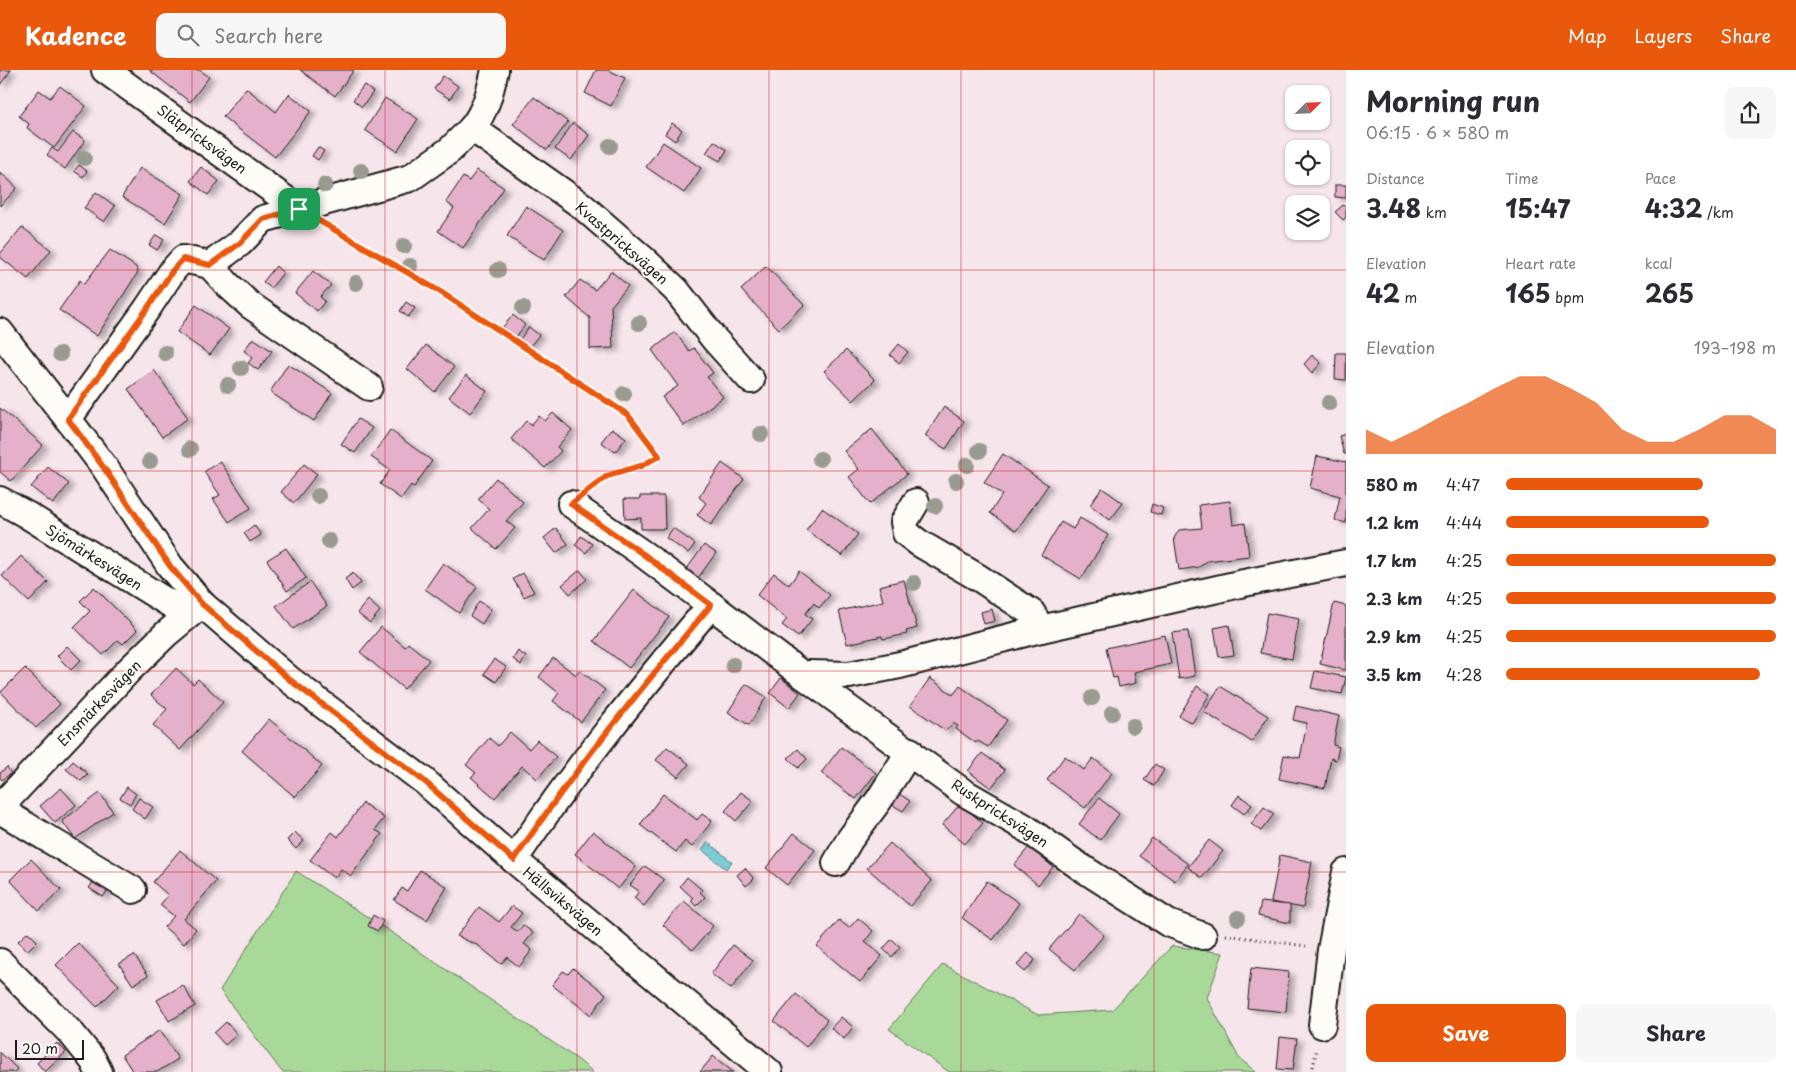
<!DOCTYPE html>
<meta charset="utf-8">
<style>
:root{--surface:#fff;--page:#f7f7f7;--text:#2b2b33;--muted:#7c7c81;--accent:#ea580c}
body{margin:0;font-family:"Playpen Sans",sans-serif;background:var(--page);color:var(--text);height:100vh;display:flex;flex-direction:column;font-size:19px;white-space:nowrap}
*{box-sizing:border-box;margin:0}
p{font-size:16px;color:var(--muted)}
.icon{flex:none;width:28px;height:28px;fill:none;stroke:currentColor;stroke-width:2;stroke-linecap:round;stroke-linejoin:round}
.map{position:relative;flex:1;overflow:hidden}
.sheet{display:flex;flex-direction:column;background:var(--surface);width:450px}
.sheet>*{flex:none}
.needle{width:32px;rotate:66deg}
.tools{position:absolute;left:1285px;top:15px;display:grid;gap:10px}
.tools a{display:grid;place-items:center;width:45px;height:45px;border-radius:10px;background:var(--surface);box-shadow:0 1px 4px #0004;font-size:25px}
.scale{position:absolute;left:15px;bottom:12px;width:69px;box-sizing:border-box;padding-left:5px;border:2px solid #1c1c1c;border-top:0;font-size:14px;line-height:18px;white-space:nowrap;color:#1c1c1c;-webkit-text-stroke:4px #fdfcf7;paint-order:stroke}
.pin{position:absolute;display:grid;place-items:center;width:42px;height:42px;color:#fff;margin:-21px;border-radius:10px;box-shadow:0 2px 8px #0006}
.round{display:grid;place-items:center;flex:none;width:52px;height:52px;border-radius:10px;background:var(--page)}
.headline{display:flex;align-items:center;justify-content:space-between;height:85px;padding:0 20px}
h1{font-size:28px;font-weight:700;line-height:38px}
.metrics{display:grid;grid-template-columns:repeat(3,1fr);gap:8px;height:85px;padding:5px 20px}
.metrics div{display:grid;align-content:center}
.metrics b{font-size:25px;font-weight:700}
.metrics small{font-size:14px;font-weight:400}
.metrics p{font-size:14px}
.chart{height:140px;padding:10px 20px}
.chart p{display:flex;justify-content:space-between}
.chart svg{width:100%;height:90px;margin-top:5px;fill:var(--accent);opacity:.7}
.action{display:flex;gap:10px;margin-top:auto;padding:10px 20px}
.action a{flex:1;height:58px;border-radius:10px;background:var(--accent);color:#fff;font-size:20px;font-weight:700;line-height:58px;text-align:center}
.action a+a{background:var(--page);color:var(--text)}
ul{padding:0 20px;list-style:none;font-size:16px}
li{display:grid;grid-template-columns:80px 60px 1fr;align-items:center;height:38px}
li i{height:12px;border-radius:6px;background:var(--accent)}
header{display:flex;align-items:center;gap:30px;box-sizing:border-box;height:70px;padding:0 25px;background:var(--accent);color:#fff}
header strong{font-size:24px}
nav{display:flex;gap:28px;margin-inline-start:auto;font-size:18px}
.search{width:350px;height:45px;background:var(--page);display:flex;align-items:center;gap:12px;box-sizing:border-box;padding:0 18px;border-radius:10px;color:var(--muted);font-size:19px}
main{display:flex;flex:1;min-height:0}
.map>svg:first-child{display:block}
</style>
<header>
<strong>Kadence</strong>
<div class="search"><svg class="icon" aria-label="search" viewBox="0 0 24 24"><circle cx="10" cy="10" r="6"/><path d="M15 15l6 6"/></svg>Search here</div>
<nav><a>Map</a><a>Layers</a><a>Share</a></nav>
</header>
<main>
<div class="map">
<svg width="1346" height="1002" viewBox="0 0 1346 1002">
<defs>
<filter id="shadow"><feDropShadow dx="5.5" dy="3" stdDeviation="2.5" flood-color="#0004"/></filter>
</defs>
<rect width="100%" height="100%" fill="#f6e5ea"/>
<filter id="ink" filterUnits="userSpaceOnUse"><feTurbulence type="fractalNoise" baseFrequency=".02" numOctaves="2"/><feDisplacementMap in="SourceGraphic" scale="10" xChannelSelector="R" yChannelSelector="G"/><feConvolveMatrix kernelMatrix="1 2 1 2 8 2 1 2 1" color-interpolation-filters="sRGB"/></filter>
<g filter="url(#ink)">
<g fill="#a9d999" stroke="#627a5a">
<polygon points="296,801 394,864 577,989 593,1002 282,1002 220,920"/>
<polygon points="1172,876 1223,883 1207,928 1239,988 1256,1002 949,1002 889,959 943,894 1038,945 1112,940"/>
</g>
<polygon fill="#7bccd4" stroke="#55868a" points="708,772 732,792 726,799 702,780"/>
<g fill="#e5b0ca" stroke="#1c1c1c" filter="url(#shadow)">
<polygon points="0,0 11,0 0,15"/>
<polygon points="149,0 200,0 209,7 190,32"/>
<polygon points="300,0 354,0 335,26"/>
<polygon points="596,0 608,0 625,8 611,36 585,23"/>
<polygon points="443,6 458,16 450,29 434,19"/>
<polygon points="364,15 373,22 362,37 353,30"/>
<polygon points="60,16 86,36 54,78 27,58 29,54 19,46 39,20 50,28"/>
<polygon points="246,18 276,42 289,24 311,41 275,87 223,47"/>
<polygon points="534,27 568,52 547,80 513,54"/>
<polygon points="385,28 418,49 397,81 365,60"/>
<polygon points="573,53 589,65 571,90 555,79"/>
<polygon points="672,53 682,60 675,71 665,64"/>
<polygon points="73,62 85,70 65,99 47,85 52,78 58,82"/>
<polygon points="714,71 727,80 720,91 706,83"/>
<polygon points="663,72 701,98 684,123 646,97"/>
<polygon points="318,77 324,81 318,90 312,86"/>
<polygon points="79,95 87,101 83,107 74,101"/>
<polygon points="201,97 219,111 208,125 190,111"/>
<polygon points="140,98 183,124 165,153 122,127"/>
<polygon points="477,100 504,118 463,178 438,161 454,138 446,132 463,107 469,111"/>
<polygon points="0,102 17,118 0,136"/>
<polygon points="1335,115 1346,115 1346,128 1335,127"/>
<polygon points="96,122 115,136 104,152 84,138"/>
<polygon points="1343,135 1346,138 1346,147 1343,150 1335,142"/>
<polygon points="526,136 563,160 544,190 507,166"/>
<polygon points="22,157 51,180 28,209 0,187 0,184"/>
<polygon points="156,165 164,170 157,180 149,175"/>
<polygon points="110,180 136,197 138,202 97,266 59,240 80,210 84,214"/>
<polygon points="276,196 283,203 271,218 263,212"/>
<polygon points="766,196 804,235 779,259 741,220"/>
<polygon points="313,201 331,215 320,227 325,231 317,241 295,223"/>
<polygon points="611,201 628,216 611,236 613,278 590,279 590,248 566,227 580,210 595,220"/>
<polygon points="406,232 415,238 408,247 400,241"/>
<polygon points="196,235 229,259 210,285 177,262"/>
<polygon points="513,245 525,255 515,268 502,258"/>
<polygon points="529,257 539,265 530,276 520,269"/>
<polygon points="675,262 689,281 694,278 713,303 707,307 723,327 684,356 662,327 678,316 652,280"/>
<polygon points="253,268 272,281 258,300 248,293 253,287 244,281"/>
<polygon points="899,274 908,282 899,293 890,285"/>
<polygon points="426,275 454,297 435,322 407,299"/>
<polygon points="846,280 875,310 853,331 824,301"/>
<polygon points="1336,283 1346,283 1346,310 1335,309"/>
<polygon points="1312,285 1321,293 1312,303 1304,294"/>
<polygon points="288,294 332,323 314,351 270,322"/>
<polygon points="154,300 188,348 162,367 128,319"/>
<polygon points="466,305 487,321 470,343 449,327"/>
<polygon points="944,337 964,351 946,379 925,366"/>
<polygon points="0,338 43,375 11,411 0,402"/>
<polygon points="553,343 572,360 557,377 561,381 545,398 511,369 526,351 531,355 539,346 545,351"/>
<polygon points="358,349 372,358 355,383 341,374"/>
<polygon points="612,358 626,368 615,382 601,372"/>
<polygon points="872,359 907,404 870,434 849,407 859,399 844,381"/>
<polygon points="390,360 432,391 414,417 411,415 401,429 380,414 390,400 371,387"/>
<polygon points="1346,364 1346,384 1344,384 1339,366"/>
<polygon points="1003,384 1048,415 1016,461 990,443 1002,425 984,412"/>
<polygon points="1317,386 1346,392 1346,453 1335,450 1340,426 1310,418"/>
<polygon points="220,391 251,438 229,452 213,429 220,425 204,402"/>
<polygon points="722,393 744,409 711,455 697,445 706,433 699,427"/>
<polygon points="304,394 317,404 294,433 281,422"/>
<polygon points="48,397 69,414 53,434 31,417"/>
<polygon points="496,408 523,432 506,451 515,458 496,479 472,458 489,439 478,429"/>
<polygon points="1102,418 1123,433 1110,450 1090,435"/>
<polygon points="640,426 664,426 665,459 641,459 641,448 625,449 624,429 640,429"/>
<polygon points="1230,431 1233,455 1245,453 1249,486 1207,491 1199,497 1179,500 1174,468 1179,460 1202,458 1199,435"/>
<polygon points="1152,434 1163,438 1161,445 1150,442"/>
<polygon points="822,438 858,464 842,486 806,460"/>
<polygon points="1080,448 1108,465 1081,509 1041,485 1061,452 1073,459"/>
<polygon points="254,455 261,465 250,472 244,463"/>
<polygon points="556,458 568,474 556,483 544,468"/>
<polygon points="673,458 695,474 688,483 666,468"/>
<polygon points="581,466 592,474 586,483 575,475"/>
<polygon points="704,475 716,483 698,508 686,500"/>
<polygon points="286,478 306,508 287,521 267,490"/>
<polygon points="21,486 48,512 29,532 2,506"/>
<polygon points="443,493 477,517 459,543 425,519"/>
<polygon points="580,500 587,509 570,524 562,515"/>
<polygon points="799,501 830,525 819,538 814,533 805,544 812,549 798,567 782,555 787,549 757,525 774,503 789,515"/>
<polygon points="353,503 361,513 352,520 345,509"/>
<polygon points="523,503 534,522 524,527 513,509"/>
<polygon points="904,510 917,558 906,561 907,564 883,569 882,566 847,574 839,541 883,531 879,516"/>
<polygon points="310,512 327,536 293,559 276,536"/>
<polygon points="94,517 137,560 123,574 118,570 103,585 74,557 90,541 80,531"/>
<polygon points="634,520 669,547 629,598 594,571"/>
<polygon points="368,530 380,541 370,553 357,543"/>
<polygon points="479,531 491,539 482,554 470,546"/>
<polygon points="1334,533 1346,536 1346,600 1320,594"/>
<polygon points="992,539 995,551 984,554 981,542"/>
<polygon points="1267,543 1299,549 1292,589 1260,583"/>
<polygon points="1229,555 1234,585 1219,587 1214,558"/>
<polygon points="381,557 405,577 408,573 429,590 404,619 360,582"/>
<polygon points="1188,561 1195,606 1179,609 1172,563"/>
<polygon points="1165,565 1171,594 1134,602 1136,613 1119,617 1117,607 1113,608 1106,578"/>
<polygon points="67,576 81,590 71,600 57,586"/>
<polygon points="518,581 526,587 521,595 513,589"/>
<polygon points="553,588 576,605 579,600 605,620 581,652 553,631 559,623 539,607"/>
<polygon points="494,589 506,597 496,612 484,604"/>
<polygon points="25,598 60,634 36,658 1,622"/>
<polygon points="176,598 193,614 198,609 223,632 180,680 153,655 167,639 151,625"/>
<polygon points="1315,601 1346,607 1342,624 1311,618"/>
<polygon points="781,608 800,623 789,638 770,623"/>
<polygon points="930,608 953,625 960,616 1007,650 988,677 978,671 976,673 956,659 958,656 953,653 946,661 910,636"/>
<polygon points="746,614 766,627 749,655 728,642"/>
<polygon points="1197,616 1210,624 1192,653 1179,646"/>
<polygon points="1220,616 1268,646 1252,672 1204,642"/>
<polygon points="1296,636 1339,646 1333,675 1339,677 1336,690 1331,688 1325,718 1279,709 1284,685 1300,688 1307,653 1293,650"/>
<polygon points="269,649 322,696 295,727 242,681"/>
<polygon points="510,662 529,679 537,670 556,687 537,709 522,696 495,728 471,707 476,703 466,695 489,668 498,676"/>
<polygon points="667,677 689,694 678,707 656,690"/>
<polygon points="841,677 876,703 856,729 821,703"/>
<polygon points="798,679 807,689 798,698 788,688"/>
<polygon points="982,683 1005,700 991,718 968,701"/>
<polygon points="1065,686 1084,700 1093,688 1112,703 1085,738 1047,710"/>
<polygon points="73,691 88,704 81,711 66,699"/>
<polygon points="1155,694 1164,700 1154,716 1144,710"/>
<polygon points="7,697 11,703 2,710 0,708 0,703"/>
<polygon points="127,717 136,724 130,734 120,728"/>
<polygon points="61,718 76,735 55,753 40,736"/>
<polygon points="741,722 753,731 736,751 725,741"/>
<polygon points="100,723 113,742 75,769 62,751"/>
<polygon points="898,723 910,731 903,741 891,734"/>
<polygon points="663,724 697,750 702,744 712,751 692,777 685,771 676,782 640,755"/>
<polygon points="1239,725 1252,735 1244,744 1232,735"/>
<polygon points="139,728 153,737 145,749 132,739"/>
<polygon points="1099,728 1119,744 1100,770 1079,754"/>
<polygon points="363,733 384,748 375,760 382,764 351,806 341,799 334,808 310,790 332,762 338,767"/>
<polygon points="960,734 983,753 965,774 942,755"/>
<polygon points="1264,737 1274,744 1261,761 1251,754"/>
<polygon points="593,761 636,797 618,819 575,784"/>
<polygon points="295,762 304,771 296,779 287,770"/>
<polygon points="794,763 815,780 787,815 766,798"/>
<polygon points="1152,768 1188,794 1175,811 1139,786"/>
<polygon points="1209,770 1223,781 1202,808 1188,797"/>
<polygon points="890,773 932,811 910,836 867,798"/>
<polygon points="1029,777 1053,797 1038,815 1014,795"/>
<polygon points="180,780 216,811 184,849 196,859 184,874 164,857 174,846 160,835 168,825 153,812"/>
<polygon points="1280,785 1312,792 1303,838 1271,832"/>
<polygon points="31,789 61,820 39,841 10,810"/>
<polygon points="645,796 664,810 644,836 634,828 639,821 630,815"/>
<polygon points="745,798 754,809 746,816 737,805"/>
<polygon points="420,800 447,817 427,850 394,830 402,818 407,821"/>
<polygon points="687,807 702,820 700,822 705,827 696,836 691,831 693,828 680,816"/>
<polygon points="96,808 110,817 103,827 89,818"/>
<polygon points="987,811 1019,833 993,870 962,848"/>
<polygon points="684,831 713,856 693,880 663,855"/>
<polygon points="1261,832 1290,835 1290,853 1258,846"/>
<polygon points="512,836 522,843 511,857 518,862 523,855 533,863 524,874 532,880 519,897 507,887 501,894 479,876 457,866 479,837 499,852"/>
<polygon points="1079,844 1104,865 1075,900 1049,879"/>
<polygon points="373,845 383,851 378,861 368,856"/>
<polygon points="858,848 873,861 865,871 882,886 860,912 817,876 839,850 849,858"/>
<polygon points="28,862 37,871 27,881 18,871"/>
<polygon points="892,869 900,877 892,887 883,879"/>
<polygon points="78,873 119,915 97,937 56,895"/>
<polygon points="733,875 753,890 731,919 711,904"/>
<polygon points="1028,883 1035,890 1025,902 1017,895"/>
<polygon points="134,885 148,905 133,915 119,894"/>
<polygon points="573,898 606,924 591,945 552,915 563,901 568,904"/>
<polygon points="1251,898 1289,902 1286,942 1247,938"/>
<polygon points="183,915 195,936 169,951 157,930"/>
<polygon points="796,924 827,950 806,977 774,951"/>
<polygon points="841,947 853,957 844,969 831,958"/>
<polygon points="226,952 237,964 225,975 214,963"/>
<polygon points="160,960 178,989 157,1002 133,1002 122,985"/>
<polygon points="1280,967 1297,969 1293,1000 1277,999"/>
<polygon points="57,973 66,982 45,1002 37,993"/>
<polygon points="0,982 17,999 14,1002 0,1002"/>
<polygon points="713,986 733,1002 700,1002"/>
</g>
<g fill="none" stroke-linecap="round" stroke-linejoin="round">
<g stroke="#1c1c1c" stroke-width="30">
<g id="minor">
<polyline points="105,0 299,139"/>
<path d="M472 58C486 40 490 22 495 0"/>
<polyline points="210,195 227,214 250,235 369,317"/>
<polyline points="0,262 68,349 105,398 170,496 202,534 290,610 424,711 514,790 769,1002"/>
<polyline points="68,349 147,239 173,200 183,189 210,195 240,173 263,149 410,108 450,80 472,58 581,135 643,189 676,220 715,270 751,310"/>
<polyline points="0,430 27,445 188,545"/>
<polyline points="916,432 904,452 906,463 919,473 979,508 1032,543 1041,559"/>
<polyline points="711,535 804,606 809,604 849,605 900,595 1041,559 1244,513 1346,493"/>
<polyline points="804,606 963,722 1024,757 1079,796 1168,853 1203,866"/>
<polyline points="0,737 128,601 166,564 202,534"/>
<polyline points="0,740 133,820"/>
<path d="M514 790C573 701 642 617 711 535L643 484 571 434"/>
<polyline points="836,793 850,769 879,730 910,681"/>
<polyline points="0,892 72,964 93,990 99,1002"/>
<polyline points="1322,955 1331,880 1346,802"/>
</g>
</g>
<g stroke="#1c1c1c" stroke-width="3" stroke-dasharray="1 4" stroke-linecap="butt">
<polyline points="328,156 439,221 629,345 659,386 641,396 607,406 591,418"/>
<polyline points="1226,865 1306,876"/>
<polyline points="1312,1002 1317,978"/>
</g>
<use href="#minor" stroke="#fdfcf7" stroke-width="26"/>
</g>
<g fill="#999b91">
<circle cx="610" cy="76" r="8"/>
<circle cx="84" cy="88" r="8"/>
<circle cx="361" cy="101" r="8"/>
<circle cx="325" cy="115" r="8"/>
<circle cx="404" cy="176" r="8"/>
<circle cx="410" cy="196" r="8"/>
<circle cx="498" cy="200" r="8"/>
<circle cx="356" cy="213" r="8"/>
<circle cx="523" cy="238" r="8"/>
<circle cx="639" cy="253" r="8"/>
<circle cx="165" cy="283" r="8"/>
<circle cx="60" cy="284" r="8"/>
<circle cx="241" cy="298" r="8"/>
<circle cx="228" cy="315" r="8"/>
<circle cx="624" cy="324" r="8"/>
<circle cx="1329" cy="333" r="8"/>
<circle cx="761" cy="364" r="8"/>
<circle cx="190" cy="379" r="8"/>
<circle cx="979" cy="381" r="8"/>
<circle cx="820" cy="389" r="8"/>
<circle cx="150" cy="391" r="8"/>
<circle cx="967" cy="395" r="8"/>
<circle cx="956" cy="411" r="8"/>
<circle cx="318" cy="426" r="8"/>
<circle cx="935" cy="436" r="8"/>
<circle cx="329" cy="471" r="8"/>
<circle cx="914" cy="513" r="8"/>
<circle cx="733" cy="595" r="8"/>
<circle cx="1092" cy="628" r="8"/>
<circle cx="1112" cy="643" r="8"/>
<circle cx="1133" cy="656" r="8"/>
<circle cx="1238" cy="848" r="8"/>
</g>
</g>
<g fill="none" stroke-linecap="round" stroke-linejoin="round" filter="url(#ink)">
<g stroke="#fff" stroke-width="10">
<path id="route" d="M299 139 439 221 628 345 659 386 641 396 607 406 571 434 643 484 711 535C642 617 573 701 514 790L424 711 290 610 202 534 170 496 104 398 68 349 147 239 173 200 183 189 210 195 240 173 263 149Z"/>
</g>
<use href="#route" stroke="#ea580c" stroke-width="6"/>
</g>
<path fill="none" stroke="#d62828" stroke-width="1" stroke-opacity="0.55" d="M192 0V1002M385 0V1002M577 0V1002M769 0V1002M961 0V1002M1154 0V1002M0 200H1346M0 401H1346M0 601H1346M0 802H1346"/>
<g text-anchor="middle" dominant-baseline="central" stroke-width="4" stroke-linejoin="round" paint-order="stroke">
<g font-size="14" fill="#1c1c1c" stroke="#fdfcf7">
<text transform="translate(202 69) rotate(36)">Slätpricksvägen</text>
<text transform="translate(622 173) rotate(41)">Kvastpricksvägen</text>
<text transform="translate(94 487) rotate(32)">Sjömärkesvägen</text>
<text transform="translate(99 633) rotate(-46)">Ensmärkesvägen</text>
<text transform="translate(1000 743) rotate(33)">Ruskpricksvägen</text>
<text transform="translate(563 831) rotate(40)">Hällsviksvägen</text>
</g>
</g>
</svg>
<div class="tools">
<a><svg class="needle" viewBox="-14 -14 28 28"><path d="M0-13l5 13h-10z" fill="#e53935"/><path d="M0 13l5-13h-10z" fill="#7c7c81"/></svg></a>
<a><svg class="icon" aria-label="locate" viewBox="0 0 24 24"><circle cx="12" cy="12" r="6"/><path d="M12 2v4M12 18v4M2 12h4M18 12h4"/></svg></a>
<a><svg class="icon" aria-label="layers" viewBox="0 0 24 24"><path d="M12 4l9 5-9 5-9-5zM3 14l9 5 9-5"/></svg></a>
</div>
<div class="scale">20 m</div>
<div class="pin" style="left:299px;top:139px;background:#1e9e55"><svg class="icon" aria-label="arrive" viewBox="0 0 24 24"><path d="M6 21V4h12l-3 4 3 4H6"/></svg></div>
</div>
<section class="sheet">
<div class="headline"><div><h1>Morning run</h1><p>06:15 · 6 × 580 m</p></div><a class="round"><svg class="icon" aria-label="share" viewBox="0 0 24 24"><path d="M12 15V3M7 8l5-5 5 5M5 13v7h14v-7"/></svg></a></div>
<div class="metrics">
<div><p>Distance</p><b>3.48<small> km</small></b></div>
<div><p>Time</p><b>15:47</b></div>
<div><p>Pace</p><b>4:32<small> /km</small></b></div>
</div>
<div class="metrics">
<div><p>Elevation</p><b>42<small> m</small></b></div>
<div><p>Heart rate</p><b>165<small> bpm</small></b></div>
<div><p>kcal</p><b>265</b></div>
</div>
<div class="chart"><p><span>Elevation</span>193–198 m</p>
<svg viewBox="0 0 160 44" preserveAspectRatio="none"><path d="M0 44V32L10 38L20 32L30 25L40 19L50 12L60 6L70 6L80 12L90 19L100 32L110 38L120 38L130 32L140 25L150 25L160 32V44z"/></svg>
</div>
<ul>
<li><b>580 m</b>4:47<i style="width:73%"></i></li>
<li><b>1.2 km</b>4:44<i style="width:75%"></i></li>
<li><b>1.7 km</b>4:25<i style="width:100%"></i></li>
<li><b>2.3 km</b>4:25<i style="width:100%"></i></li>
<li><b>2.9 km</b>4:25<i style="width:100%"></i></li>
<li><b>3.5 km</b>4:28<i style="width:94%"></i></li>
</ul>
<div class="action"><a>Save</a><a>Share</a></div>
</section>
</main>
